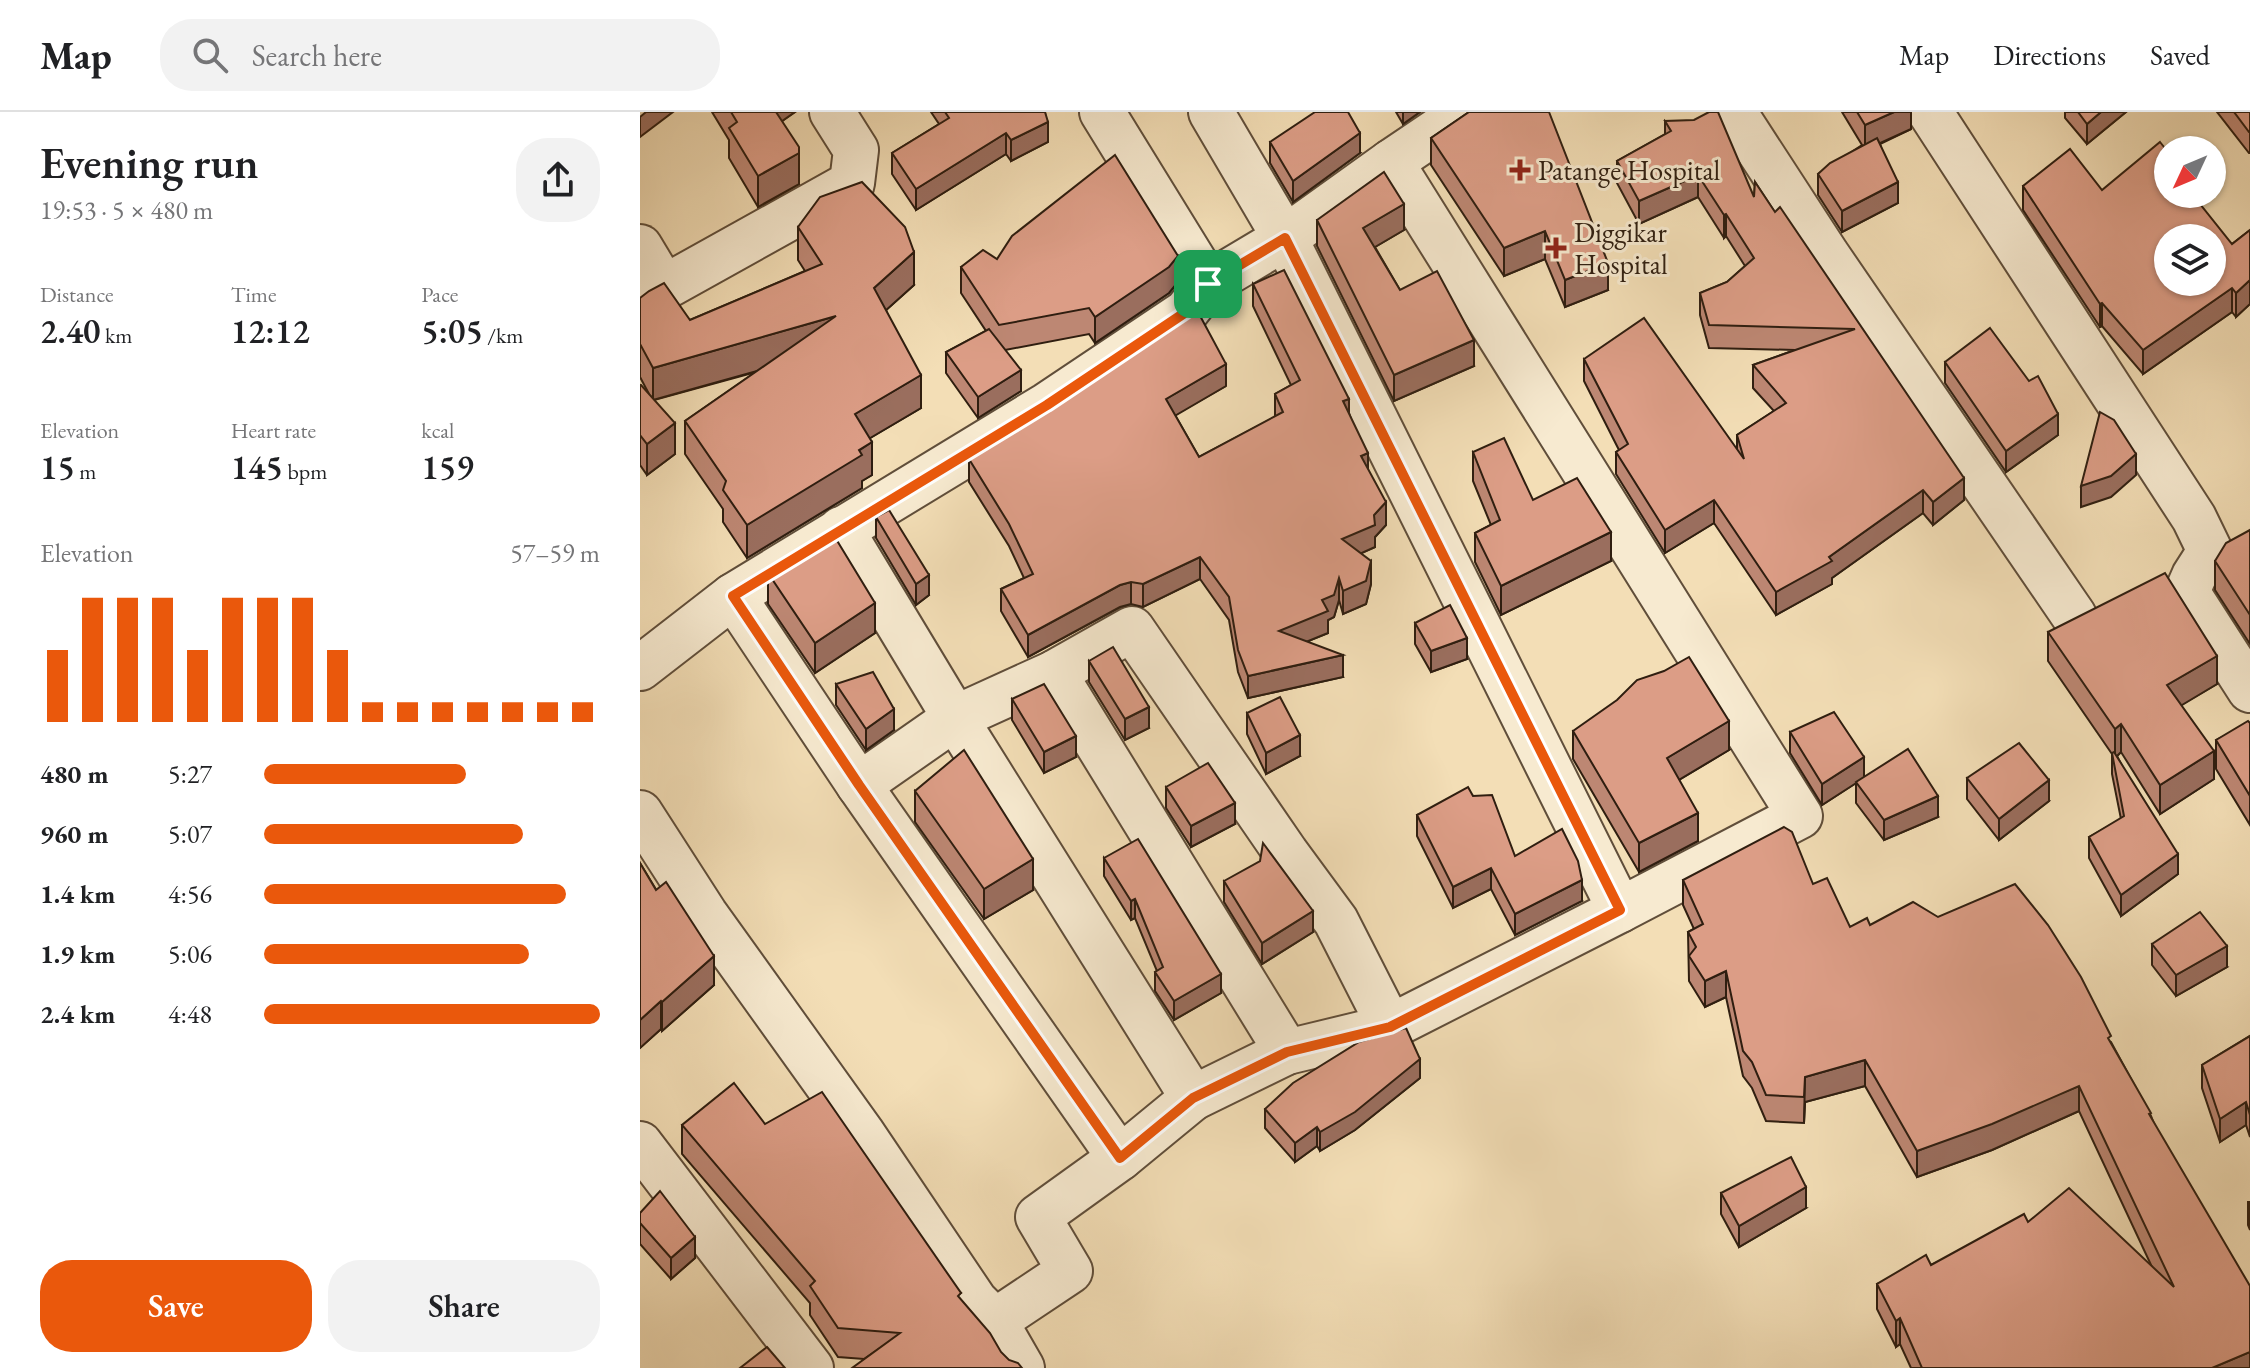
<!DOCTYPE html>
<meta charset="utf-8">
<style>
:root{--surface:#fff;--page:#f2f2f2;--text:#202124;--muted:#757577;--line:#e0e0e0;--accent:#ea580c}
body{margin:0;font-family:"EB Garamond",serif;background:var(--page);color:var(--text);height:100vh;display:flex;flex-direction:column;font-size:30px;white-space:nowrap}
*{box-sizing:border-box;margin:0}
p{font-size:26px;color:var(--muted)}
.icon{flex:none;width:44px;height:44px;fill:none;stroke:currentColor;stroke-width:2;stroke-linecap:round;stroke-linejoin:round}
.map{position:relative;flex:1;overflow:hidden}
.drawer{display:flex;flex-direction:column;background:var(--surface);width:640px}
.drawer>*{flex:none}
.needle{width:52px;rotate:226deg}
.controls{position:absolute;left:1514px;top:24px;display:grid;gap:16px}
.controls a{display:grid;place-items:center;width:72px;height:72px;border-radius:50%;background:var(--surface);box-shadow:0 2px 6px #0004;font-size:40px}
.pin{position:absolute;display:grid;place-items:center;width:68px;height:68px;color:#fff;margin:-34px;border-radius:16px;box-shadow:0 4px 12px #0006}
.round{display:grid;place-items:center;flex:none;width:84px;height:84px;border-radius:32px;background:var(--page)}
.headline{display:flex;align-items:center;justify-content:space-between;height:136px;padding:0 40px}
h1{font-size:44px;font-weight:600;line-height:60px}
.metrics{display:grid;grid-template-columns:repeat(3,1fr);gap:12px;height:136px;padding:8px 40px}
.metrics div{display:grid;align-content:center}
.metrics b{font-size:34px;font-weight:600}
.metrics small{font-size:22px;font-weight:400}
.metrics p{font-size:22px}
.chart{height:224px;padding:16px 40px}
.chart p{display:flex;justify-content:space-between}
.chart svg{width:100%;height:144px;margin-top:8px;stroke:var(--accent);stroke-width:6}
.action{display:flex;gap:16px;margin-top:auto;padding:16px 40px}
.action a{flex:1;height:92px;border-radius:32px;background:var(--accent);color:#fff;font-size:32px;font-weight:600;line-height:92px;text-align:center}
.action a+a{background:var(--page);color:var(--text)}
ul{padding:0 40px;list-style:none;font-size:26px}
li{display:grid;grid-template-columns:128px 96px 1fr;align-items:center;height:60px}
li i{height:20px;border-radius:10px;background:var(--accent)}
header{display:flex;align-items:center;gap:48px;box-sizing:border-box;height:112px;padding:0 40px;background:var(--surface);border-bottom:2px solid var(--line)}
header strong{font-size:38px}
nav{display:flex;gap:44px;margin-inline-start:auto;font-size:28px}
.search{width:560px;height:72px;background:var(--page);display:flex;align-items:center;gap:20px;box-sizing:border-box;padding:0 28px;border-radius:32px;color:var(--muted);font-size:30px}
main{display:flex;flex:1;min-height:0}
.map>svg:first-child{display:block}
</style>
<header>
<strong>Map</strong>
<div class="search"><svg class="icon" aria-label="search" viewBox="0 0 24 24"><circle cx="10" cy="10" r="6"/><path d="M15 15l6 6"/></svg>Search here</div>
<nav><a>Map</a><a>Directions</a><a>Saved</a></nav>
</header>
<main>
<section class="drawer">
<div class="headline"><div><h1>Evening run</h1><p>19:53 · 5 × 480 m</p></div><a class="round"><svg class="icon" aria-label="share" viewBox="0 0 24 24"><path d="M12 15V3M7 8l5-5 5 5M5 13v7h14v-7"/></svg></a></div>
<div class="metrics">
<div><p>Distance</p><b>2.40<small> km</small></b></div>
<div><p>Time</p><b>12:12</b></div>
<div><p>Pace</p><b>5:05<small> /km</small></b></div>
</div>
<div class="metrics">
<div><p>Elevation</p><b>15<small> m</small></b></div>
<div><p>Heart rate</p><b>145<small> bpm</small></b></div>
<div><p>kcal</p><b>159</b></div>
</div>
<div class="chart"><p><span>Elevation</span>57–59 m</p>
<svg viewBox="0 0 160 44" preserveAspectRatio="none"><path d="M5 44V22M15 44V6M25 44V6M35 44V6M45 44V22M55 44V6M65 44V6M75 44V6M85 44V22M95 44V38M105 44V38M115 44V38M125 44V38M135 44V38M145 44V38M155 44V38"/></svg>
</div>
<ul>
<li><b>480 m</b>5:27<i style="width:60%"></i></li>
<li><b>960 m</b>5:07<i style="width:77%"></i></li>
<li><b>1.4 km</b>4:56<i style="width:90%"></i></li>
<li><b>1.9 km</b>5:06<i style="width:79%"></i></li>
<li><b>2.4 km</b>4:48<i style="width:100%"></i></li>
</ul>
<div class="action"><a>Save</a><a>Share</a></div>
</section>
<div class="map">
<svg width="1610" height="1256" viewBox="0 0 1610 1256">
<rect width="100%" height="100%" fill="#f3deb6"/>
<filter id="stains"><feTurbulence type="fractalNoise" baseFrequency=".0025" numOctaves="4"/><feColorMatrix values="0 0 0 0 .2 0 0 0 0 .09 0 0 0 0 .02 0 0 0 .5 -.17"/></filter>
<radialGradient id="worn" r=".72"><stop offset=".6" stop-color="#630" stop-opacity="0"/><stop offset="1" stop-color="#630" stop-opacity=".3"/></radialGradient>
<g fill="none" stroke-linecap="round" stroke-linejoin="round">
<g stroke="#604e3a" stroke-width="48">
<g id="minor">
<polyline points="462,0 568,172"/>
<polyline points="571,0 645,126 980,798 1160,704 751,50"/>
<polyline points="1094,0 1187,143 1434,504"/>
<polyline points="1290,0 1554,406 1570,439 1554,464 1547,480 1610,578"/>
<polyline points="0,135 24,175"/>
<polyline points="0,189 212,71 216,38 192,0"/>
<polyline points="201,417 315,606 553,986 480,1046 219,673"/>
<polyline points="93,484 219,673 315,606 414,561 492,517 646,741 696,809 750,915 980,798"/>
<polyline points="0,556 93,484 407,293 546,200 568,172 645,126 751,50 825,0"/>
<polyline points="414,561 647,940"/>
<polyline points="0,701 65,802 222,1021 335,1189 355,1209 382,1256"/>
<polyline points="553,986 647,940 750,915"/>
<polyline points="0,1032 171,1256"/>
<polyline points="355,1209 430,1159 398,1105 480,1046"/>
</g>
</g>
<use href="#minor" stroke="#f7ead0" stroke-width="44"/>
</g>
<g fill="#bd8773" stroke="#2f1e10" stroke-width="2">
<polygon points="72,0 155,0 142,9 159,72 118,95 89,46 89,28"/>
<polygon points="291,0 405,0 408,30 371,49 366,42 276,98 252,62 252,41 299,12"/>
<polygon points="756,0 780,0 763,12"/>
<polygon points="829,0 968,178 925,195 905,147 864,164 791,53 791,26"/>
<polygon points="1202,0 1271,0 1271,17 1240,32 1258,91 1202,120 1178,83 1178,62 1222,33"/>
<polygon points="1425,0 1486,0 1447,32 1425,6"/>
<polygon points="1577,0 1610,0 1610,41 1609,41"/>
<polygon points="1025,9 1114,85 1115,70 1324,388 1293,413 1283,401 1192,466 1192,472 1136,503 1074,411 1025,441 976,362 976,340 979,338 944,269 944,247 1097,338 1097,323 1134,299 1113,276 1113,253 1155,238 1069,236 1060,203 1060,181 1087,170 1105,154 1086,124 1084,126 1058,85 999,112 977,71 977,49 1025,22"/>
<polygon points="630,30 720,41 653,90 630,51"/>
<polygon points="1383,74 1528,82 1592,132 1610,118 1610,192 1596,205 1592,200 1503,262 1462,214 1460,215 1383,98"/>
<polygon points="677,108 764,118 735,135 760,178 834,254 754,289 677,134"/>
<polygon points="158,115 274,173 246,198 281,296 230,326 232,363 222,369 222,376 107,446 83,410 83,397 45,342 45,309 116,260 14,288 35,342 7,363 0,353 0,273 9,282 0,265 0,186 50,208 165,159 158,148"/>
<polygon points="357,147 538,170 529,181 455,231 449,222 365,238 381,279 338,306 306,261 306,240 346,219 321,181 321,155"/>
<polygon points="613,172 709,301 746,413 735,425 735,435 721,441 731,472 726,492 703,502 699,488 694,505 688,508 688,521 668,529 703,565 608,586 598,560 589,508 560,467 503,495 491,492 480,495 388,545 361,499 361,477 384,466 369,434 329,370 329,347 586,274 535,303 559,345 635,305 635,282 651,273 613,194"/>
<polygon points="1305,250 1389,269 1418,323 1366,360 1305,271"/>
<polygon points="833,340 893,388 971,449 861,503 835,450 835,421 851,413 833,369"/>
<polygon points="236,405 289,483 276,493 236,426"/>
<polygon points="1610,418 1610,532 1575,478 1575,449"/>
<polygon points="128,461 235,521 175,561 128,492"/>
<polygon points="775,511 827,547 791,560 775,532"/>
<polygon points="1408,520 1577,572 1541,593 1574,667 1520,702 1481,640 1477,644 1538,762 1481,804 1449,746 1449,725 1481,707 1472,662 1472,642 1408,549"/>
<polygon points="449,549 509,616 485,628 449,570"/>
<polygon points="196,572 254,618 226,638 196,593"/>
<polygon points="372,587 436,645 404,661 372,608"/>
<polygon points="607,601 660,644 626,662 607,622"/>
<polygon points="1610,611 1610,713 1576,657 1576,628"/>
<polygon points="933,619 1089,638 1039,668 1058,729 999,760 933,647"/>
<polygon points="1150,620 1224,665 1298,705 1244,728 1216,691 1216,671 1182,693 1150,641"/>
<polygon points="1327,666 1409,689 1359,728 1327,687"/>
<polygon points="526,675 595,712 551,735 526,696"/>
<polygon points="275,679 393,778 344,807 275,710"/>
<polygon points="833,684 875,744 942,789 875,823 851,777 813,796 777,724 777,703"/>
<polygon points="464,746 581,881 534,908 515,879 515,860 517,859 495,806 491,808 464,764"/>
<polygon points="0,751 74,873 22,919 21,917 0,936"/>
<polygon points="1043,768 1173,772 1210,815 1230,813 1471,930 1511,1004 1610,1256 1271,1256 1260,1232 1256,1235 1237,1197 1237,1172 1291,1153 1388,1110 1512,1155 1439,999 1352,1038 1277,1065 1225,974 1165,990 1164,1011 1126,1009 1112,976 1103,964 1086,885 1065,895 1049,869 1048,820 1054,817 1043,793"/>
<polygon points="584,769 673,820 622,852 584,790"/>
<polygon points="1512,832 1587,855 1536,884 1512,853"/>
<polygon points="1610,924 1610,1025 1606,1013 1580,1030 1562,976 1562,953"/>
<polygon points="780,966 715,1018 680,1039 677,1034 655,1050 625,1016 625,997"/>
<polygon points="125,1012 321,1181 224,1247 198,1245 170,1203 170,1191 42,1042 42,1013"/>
<polygon points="1081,1081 1166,1096 1099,1135 1081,1102"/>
<polygon points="1608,1090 1610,1090 1610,1118 1608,1113"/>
<polygon points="0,1101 55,1146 31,1167 0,1132"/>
</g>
<g fill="#9a6e5e" stroke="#2f1e10" stroke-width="2">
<polygon points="6,0 33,0 0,25 0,5"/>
<polygon points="128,0 155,0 128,19"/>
<polygon points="763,0 780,0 763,12"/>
<polygon points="1254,0 1271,0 1271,17 1225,38 1225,13"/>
<polygon points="1461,0 1486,0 1447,32 1447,12"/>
<polygon points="408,10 408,30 371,49 371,28"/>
<polygon points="366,21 366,42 276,98 276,77"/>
<polygon points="720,21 720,41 653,90 653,69"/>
<polygon points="159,41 159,72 118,95 118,64"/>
<polygon points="1058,63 1058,85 999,112 999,89"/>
<polygon points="1258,70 1258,91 1202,120 1202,99"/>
<polygon points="764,92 764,118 723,142 723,116"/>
<polygon points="1086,102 1086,124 1084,126 1084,103"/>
<polygon points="905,119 905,147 864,164 864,136"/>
<polygon points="274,140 274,173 234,209 234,176"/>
<polygon points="538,144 538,170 529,181 455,231 455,205"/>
<polygon points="968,151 968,178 925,195 925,168"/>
<polygon points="1610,168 1610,192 1596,205 1596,181"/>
<polygon points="1592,176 1592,200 1503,262 1503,238"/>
<polygon points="1462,191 1462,214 1460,215 1460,192"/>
<polygon points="196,204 196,237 13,288 13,256"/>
<polygon points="834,228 834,254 754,289 754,263"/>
<polygon points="586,252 586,274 526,309 526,287"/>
<polygon points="381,258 381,279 338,306 338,285"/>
<polygon points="281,263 281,296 215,335 215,302"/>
<polygon points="709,287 709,310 703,289"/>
<polygon points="1418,302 1418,323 1366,360 1366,339"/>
<polygon points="35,311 35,342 7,363 7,332"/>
<polygon points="232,330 232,363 222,369 222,376 107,446 107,413"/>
<polygon points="728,341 728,364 721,344"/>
<polygon points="1496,342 1496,363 1471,385 1441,395 1441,374"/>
<polygon points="1324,366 1324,388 1293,413 1293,390"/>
<polygon points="1283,378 1283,401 1192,466 1192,472 1136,503 1136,480 1189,445"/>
<polygon points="1074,388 1074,411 1025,441 1025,418"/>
<polygon points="746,390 746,413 735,425 735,435 702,450 702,427 734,403"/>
<polygon points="971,420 971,449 861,503 861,474"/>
<polygon points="560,445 560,467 503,495 503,472"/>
<polygon points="731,449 731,472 726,492 703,502 703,479"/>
<polygon points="289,463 289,483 276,493 276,472"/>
<polygon points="699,466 699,488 694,505 688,508 688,521 639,541 639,519 682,488"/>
<polygon points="491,470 491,492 480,495 388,545 388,523 480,473"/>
<polygon points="235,491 235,521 175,561 175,531"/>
<polygon points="827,526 827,547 791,560 791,539"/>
<polygon points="703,543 703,565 608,586 608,564"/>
<polygon points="1577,544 1577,572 1527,602 1527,573"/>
<polygon points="509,595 509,616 485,628 485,607"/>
<polygon points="254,597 254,618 226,638 226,617"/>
<polygon points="1089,609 1089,638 1027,675 1027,646"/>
<polygon points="1481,612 1481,640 1475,646 1475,617"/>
<polygon points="660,623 660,644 626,662 626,641"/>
<polygon points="436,624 436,645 404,661 404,640"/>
<polygon points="1574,639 1574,667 1520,702 1520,673"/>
<polygon points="1224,645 1224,666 1182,693 1182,672"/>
<polygon points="1409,668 1409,689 1359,728 1359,707"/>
<polygon points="1298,684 1298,705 1244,728 1244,708"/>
<polygon points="595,691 595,712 551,735 551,714"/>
<polygon points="1058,701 1058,729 999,760 999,731"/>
<polygon points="1538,742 1538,762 1481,804 1481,783"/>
<polygon points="393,747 393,778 344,807 344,777"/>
<polygon points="851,756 851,777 813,796 813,775"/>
<polygon points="942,768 942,789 875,823 875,802"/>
<polygon points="495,787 495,806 491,808 491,789"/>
<polygon points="673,799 673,820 622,852 622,831"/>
<polygon points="1587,834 1587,855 1536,884 1536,863"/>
<polygon points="74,844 74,873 22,919 22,890"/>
<polygon points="1086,859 1086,885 1065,895 1065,869"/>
<polygon points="581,862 581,881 534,908 534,889"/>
<polygon points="21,889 21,917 0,936 0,908"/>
<polygon points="780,947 780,966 715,1018 680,1039 680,1020"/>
<polygon points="1225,948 1225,974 1165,990 1164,1011 1165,965"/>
<polygon points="1439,974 1439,999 1352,1038 1277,1065 1277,1039"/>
<polygon points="1606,990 1606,1013 1580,1030 1580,1007"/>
<polygon points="677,1015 677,1034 655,1050 655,1031"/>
<polygon points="1166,1075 1166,1096 1099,1135 1099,1114"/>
<polygon points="55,1125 55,1146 31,1167 31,1146"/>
<polygon points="1260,1206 1260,1232 1256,1235 1256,1209"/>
<polygon points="1610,1240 1610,1256 1572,1256"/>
</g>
<g fill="#dc9d86" stroke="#2f1e10" stroke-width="2" fill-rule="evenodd">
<polygon points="91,0 136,0 159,35 159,41 118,64 89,16 97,10"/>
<polygon points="305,0 405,0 408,10 371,28 366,21 276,77 252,41 309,6"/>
<polygon points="675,0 708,0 720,21 653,69 630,30"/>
<polygon points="829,0 909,0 968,151 925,168 905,119 864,136 791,26"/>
<polygon points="1069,0 1078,0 1114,85 1115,70 1135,100 1140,95 1324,366 1293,390 1283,378 1189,445 1192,449 1136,480 1074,388 1025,418 976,340 988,332 944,247 1004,206 1104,347 1097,323 1146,291 1113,253 1215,217 1069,213 1060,181 1087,170 1114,146 1086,102 1084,103 1058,63 999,89 977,49 1031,19 1025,9 1054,8"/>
<polygon points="1217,0 1254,0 1225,13"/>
<polygon points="1438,0 1461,0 1447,12"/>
<polygon points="1594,0 1610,0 1610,20 1609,20"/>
<polygon points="1237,26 1258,70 1202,99 1178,62 1190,51"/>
<path d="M1520 30 1528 40V82H1552L1592 132 1610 118V168L1596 181 1592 176 1503 238 1462 191 1460 192 1383 74 1430 37 1462 78ZM1528 126H1572V170H1528Z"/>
<polygon points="475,43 538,144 529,155 455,205 449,196 359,213 321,155 343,138 357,147 372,124"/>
<polygon points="744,60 764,92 723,116 760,178 797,159 834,228 754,263 677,108"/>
<polygon points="222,70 265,115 274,140 234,176 281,263 215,302 232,330 219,338 222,343 107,413 83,378 86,369 45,309 196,204 13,256 0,232 0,186 9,179 24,171 50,208 182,152 158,115 180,85"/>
<polygon points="644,158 709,287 703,289 728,341 721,344 746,390 734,403 735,413 702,427 731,449 726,469 703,479 699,466 694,483 682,488 688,499 639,519 703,543 608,564 598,538 589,485 560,445 503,472 491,470 480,473 388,523 361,477 393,462 369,412 329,347 421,291 558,200 586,252 526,287 559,345 643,300 635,282 660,268 613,172"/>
<polygon points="1350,216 1389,269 1398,264 1418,302 1366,339 1305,250"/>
<polygon points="349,217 381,258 338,285 306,240"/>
<polygon points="0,273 1,273 35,311 7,332 0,323"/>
<polygon points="1460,300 1474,308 1496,342 1471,364 1441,374"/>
<polygon points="864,326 893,388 937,366 971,420 861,474 835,421 860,408 833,340"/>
<polygon points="249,398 289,463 276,472 236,405"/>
<polygon points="1610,418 1610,503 1575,449 1586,431"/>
<polygon points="193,422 235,491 175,531 128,461"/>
<polygon points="1525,461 1577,544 1527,573 1574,639 1520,673 1481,612 1475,617 1408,520"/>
<polygon points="810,493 827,526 791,539 775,511"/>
<polygon points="473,535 509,595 485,607 449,549"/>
<polygon points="1049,545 1089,609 1027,646 1058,701 999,731 933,619 977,588 997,568 1024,559"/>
<polygon points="233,560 254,597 226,617 196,572"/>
<polygon points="404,572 436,624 404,640 372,587"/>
<polygon points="640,585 660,623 626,641 607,601"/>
<polygon points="1194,600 1224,645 1182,672 1150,620"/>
<polygon points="1608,609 1610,611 1610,684 1576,628"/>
<polygon points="1379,631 1409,668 1359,707 1327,666"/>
<polygon points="1268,637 1298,684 1244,708 1216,670"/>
<polygon points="324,638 393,747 344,777 275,679"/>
<polygon points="1474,640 1538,742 1481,783 1449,725 1484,704 1472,641"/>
<polygon points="568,651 595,691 551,714 526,675"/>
<polygon points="828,675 833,684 852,683 875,744 922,717 938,749 942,768 875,802 851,756 813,775 777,703"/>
<polygon points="1144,715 1152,720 1173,772 1187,766 1210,815 1227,806 1230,813 1273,790 1298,805 1375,772 1408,813 1441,865 1471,924 1468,926 1511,1001 1509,1002 1610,1174 1610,1240 1572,1256 1282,1256 1260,1206 1256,1209 1237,1172 1286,1143 1291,1153 1384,1102 1388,1110 1429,1076 1534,1175 1439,974 1352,1012 1277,1039 1225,948 1165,965 1164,985 1126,983 1112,950 1103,939 1086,859 1065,869 1049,844 1056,835 1048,820 1063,812 1043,768"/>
<polygon points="498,727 581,862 534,889 515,860 523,855 495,787 491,789 464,746"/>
<polygon points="623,731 673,799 622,831 584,769 620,749"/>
<polygon points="0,751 16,778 26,770 74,844 22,890 21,889 0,908"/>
<polygon points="1560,800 1587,834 1536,863 1512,832"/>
<polygon points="766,916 780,947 715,1000 680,1020 677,1015 655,1031 625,997 653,971 719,930"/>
<polygon points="1610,924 1610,1003 1606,990 1580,1007 1562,953"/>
<polygon points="94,971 125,1012 182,980 321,1181 318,1184 350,1221 361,1240 369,1248 378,1251 382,1256 212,1256 260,1221 198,1216 170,1174 175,1169 42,1013"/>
<polygon points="1151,1045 1166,1075 1099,1114 1081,1081"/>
<polygon points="20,1079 55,1125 31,1146 0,1111 0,1101"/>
<polygon points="127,1235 145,1256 100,1256"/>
</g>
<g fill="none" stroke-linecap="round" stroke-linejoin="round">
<g stroke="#fff" stroke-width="16">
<polygon id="route" points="645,126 980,798 750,915 647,940 553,986 480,1046 219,673 93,484 407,293 546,200 568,172"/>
</g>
<use href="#route" stroke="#ea580c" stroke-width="10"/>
</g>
<g fill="#8f2418" stroke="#f7ead0" stroke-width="3">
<path d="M876 46h8v8h8v8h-8v8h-8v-8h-8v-8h8z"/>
<path d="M912 124h8v8h8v8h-8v8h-8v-8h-8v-8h8z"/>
</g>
<g text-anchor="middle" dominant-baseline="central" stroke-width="6" stroke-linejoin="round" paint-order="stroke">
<g font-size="28" fill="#2f1e10" stroke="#f7ead0" text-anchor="start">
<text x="898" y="58">Patange Hospital</text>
<text x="934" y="120">Diggikar<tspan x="934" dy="32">Hospital</tspan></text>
</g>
</g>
<rect width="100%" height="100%" filter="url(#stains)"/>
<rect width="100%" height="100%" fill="url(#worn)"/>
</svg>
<div class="controls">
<a><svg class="needle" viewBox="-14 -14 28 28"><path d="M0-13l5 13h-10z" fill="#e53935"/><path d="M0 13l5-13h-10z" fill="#757577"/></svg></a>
<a><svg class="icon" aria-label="layers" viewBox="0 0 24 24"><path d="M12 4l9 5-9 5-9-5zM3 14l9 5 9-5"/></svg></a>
</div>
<div class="pin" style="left:568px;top:172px;background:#1e9e55"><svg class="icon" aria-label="arrive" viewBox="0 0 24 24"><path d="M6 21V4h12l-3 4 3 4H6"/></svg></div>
</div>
</main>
